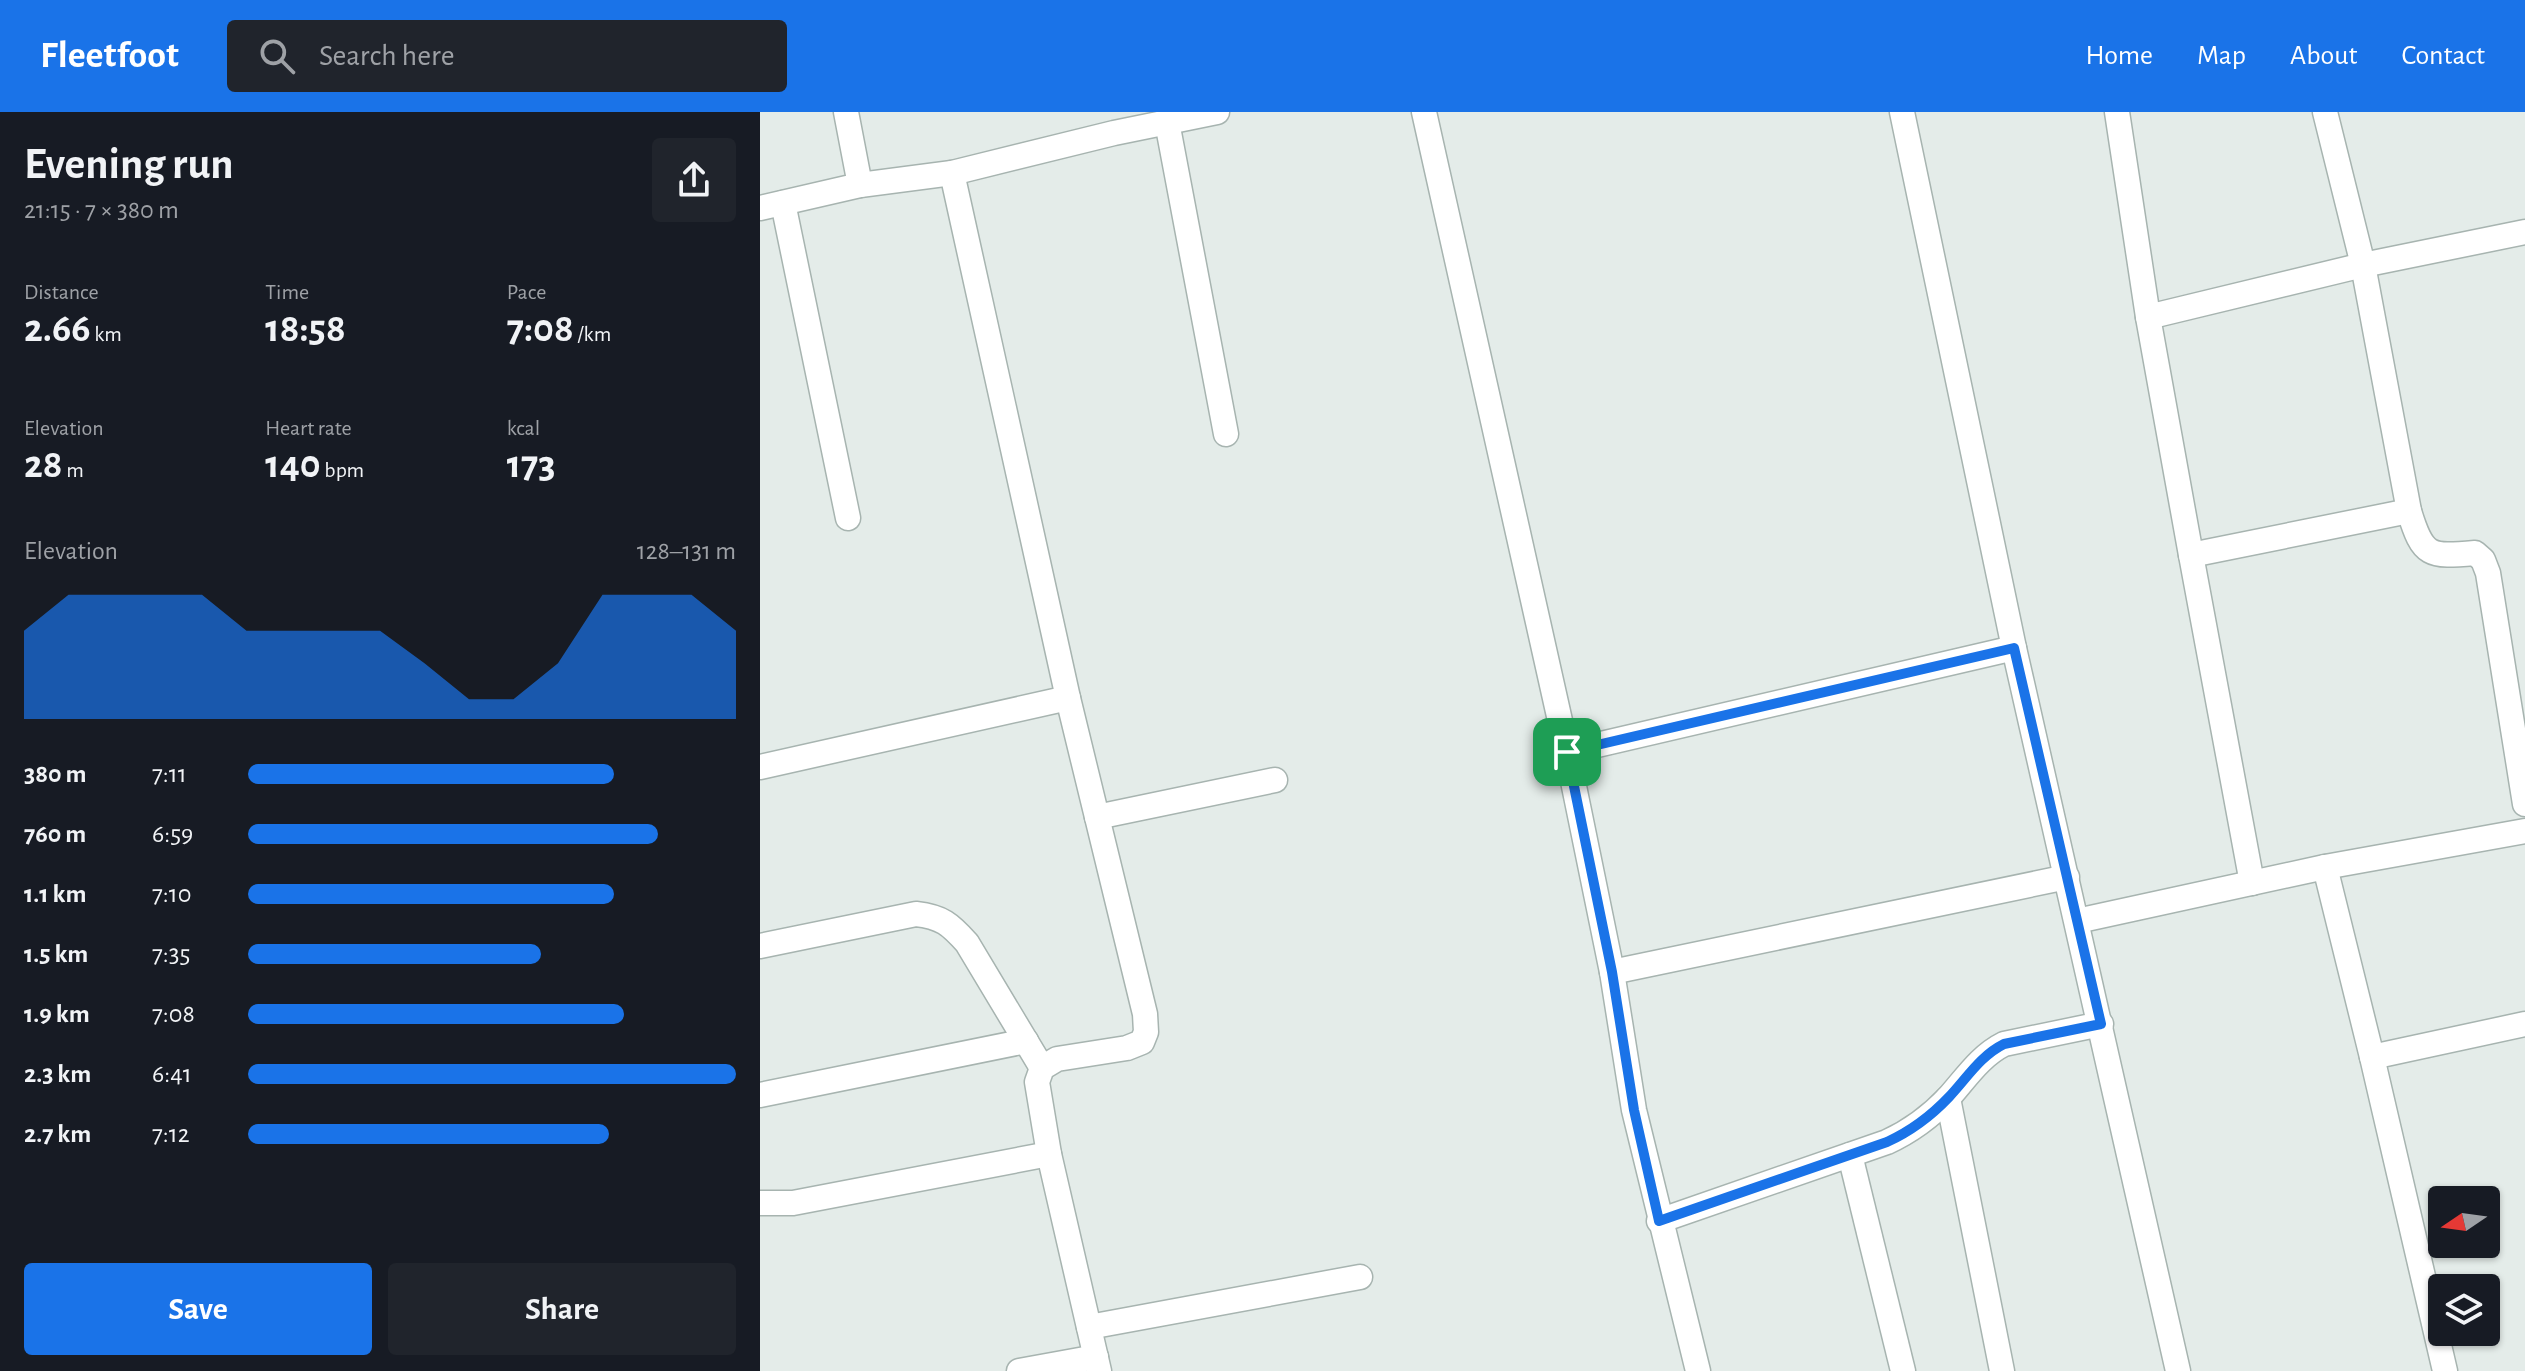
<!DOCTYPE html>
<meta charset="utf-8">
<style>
:root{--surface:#171b24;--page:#20242c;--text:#f1f3f6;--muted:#9ea1a6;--accent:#1a73e8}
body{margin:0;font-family:"Alegreya Sans",sans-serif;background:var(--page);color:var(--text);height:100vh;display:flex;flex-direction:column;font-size:30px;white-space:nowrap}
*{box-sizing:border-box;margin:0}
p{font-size:26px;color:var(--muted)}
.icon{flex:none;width:44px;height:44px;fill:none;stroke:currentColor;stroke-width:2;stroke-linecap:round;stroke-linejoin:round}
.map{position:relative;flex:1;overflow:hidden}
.drawer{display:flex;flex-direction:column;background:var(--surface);width:760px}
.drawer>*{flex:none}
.needle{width:52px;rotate:257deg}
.fabs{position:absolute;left:1668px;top:1074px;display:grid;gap:16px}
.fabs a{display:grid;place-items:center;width:72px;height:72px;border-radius:8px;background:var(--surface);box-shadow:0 2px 6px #0004;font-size:40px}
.pin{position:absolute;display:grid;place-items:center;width:68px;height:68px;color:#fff;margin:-34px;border-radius:16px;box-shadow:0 4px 12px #0006}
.round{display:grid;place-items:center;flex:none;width:84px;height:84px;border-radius:8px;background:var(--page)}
.head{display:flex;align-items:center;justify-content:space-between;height:136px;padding:0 24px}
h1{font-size:44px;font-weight:700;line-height:60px}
.figures{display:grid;grid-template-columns:repeat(3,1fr);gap:12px;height:136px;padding:8px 24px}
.figures div{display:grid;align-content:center}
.figures b{font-size:40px;font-weight:700}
.figures small{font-size:22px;font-weight:400}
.figures p{font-size:22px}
.chart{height:224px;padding:16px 24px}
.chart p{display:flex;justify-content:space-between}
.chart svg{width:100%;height:144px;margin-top:8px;fill:var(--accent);opacity:.7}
.primary-button{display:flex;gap:16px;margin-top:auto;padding:16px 24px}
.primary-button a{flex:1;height:92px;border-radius:8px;background:var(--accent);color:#fff;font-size:32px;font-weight:700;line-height:92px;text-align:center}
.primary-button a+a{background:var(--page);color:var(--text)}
ul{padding:0 24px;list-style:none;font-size:26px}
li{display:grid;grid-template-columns:128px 96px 1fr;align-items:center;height:60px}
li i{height:20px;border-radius:10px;background:var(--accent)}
header{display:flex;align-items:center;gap:48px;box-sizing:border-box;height:112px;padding:0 40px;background:var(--accent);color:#fff}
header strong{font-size:38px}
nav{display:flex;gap:44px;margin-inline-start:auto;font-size:28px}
.search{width:560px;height:72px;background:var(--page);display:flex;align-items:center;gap:20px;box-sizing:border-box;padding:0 28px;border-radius:8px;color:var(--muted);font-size:30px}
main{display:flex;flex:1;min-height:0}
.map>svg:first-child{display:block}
</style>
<header>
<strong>Fleetfoot</strong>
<div class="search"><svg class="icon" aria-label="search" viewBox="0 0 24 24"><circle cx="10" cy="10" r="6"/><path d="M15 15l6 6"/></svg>Search here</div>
<nav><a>Home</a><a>Map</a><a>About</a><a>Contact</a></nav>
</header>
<main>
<section class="drawer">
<div class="head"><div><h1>Evening run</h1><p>21:15 · 7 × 380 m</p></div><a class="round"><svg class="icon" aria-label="share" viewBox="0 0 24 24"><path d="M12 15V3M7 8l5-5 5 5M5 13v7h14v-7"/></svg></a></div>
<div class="figures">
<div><p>Distance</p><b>2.66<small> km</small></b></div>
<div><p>Time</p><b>18:58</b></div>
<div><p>Pace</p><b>7:08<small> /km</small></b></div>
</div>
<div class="figures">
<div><p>Elevation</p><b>28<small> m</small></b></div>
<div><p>Heart rate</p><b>140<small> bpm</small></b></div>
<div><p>kcal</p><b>173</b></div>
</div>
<div class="chart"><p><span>Elevation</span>128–131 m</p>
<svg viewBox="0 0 160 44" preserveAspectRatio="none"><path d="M0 44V17L10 6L20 6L30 6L40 6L50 17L60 17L70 17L80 17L90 27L100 38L110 38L120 27L130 6L140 6L150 6L160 17V44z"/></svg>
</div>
<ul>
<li><b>380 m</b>7:11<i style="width:75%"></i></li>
<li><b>760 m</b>6:59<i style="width:84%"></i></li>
<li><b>1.1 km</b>7:10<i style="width:75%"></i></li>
<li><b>1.5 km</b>7:35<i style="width:60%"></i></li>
<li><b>1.9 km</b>7:08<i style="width:77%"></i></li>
<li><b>2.3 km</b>6:41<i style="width:100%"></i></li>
<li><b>2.7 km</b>7:12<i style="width:74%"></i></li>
</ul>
<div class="primary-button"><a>Save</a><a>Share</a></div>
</section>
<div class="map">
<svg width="1765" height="1259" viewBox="0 0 1765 1259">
<rect width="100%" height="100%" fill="#e4ece9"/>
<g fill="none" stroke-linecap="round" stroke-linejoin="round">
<g stroke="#a7b4b0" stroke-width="27">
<g id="street">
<polyline points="86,0 100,73"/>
<polyline points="664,0 807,640 852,860 874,998 938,1259"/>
<polyline points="1142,0 1254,536 1418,1259"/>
<polyline points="1357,0 1388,205 1431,443"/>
<path d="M1565 0 1603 153 1649 399C1663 445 1669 445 1715 441L1723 448 1728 461 1765 692"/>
<polyline points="407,10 466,322"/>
<polyline points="192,61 308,586 385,902 386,920 382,930 367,936 297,947 282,956 277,970 289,1042 339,1259"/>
<polyline points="23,91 88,406"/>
<polyline points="0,96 100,73 192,61 354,21 457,0"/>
<polyline points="1388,205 1603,153 1765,120"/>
<polyline points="807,640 1254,536"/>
<polyline points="0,655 308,586"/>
<polyline points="337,705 515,668"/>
<polyline points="1565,755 1612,945"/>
<polyline points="1492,771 1431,443 1649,399"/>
<polyline points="1317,809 1565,755 1765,719"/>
<path d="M0 834 156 802C182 805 190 812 207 831L282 956"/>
<polyline points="852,860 1307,765"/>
<polyline points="0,983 266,929"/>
<polyline points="1188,986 1242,1259"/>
<polyline points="1090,1043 1143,1259"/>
<polyline points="0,1091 33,1091 289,1042"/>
<path d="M899 1109 1127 1030C1151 1019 1171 1004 1189 985 1206 966 1220 944 1244 932L1341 912"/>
<polyline points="329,1215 600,1165"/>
<polyline points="259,1259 336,1245"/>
<polyline points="1685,1259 1612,945 1765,912"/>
</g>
</g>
<use href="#street" stroke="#fff" stroke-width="24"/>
</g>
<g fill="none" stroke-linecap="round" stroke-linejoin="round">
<g stroke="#fff" stroke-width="16">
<path id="route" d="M1254 536 1341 912 1244 932C1220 944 1207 966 1189 985 1171 1004 1151 1019 1127 1030L899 1109 874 998 852 860 807 640Z"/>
</g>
<use href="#route" stroke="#1a73e8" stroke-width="10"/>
</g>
</svg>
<div class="fabs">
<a><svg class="needle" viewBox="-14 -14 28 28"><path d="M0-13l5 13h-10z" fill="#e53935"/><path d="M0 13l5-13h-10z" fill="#9ea1a6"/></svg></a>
<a><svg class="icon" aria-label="layers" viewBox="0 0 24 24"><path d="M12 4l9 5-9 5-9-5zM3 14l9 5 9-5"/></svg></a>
</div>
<div class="pin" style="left:807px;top:640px;background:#1e9e55"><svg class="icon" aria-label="arrive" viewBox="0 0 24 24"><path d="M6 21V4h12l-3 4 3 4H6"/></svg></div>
</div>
</main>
